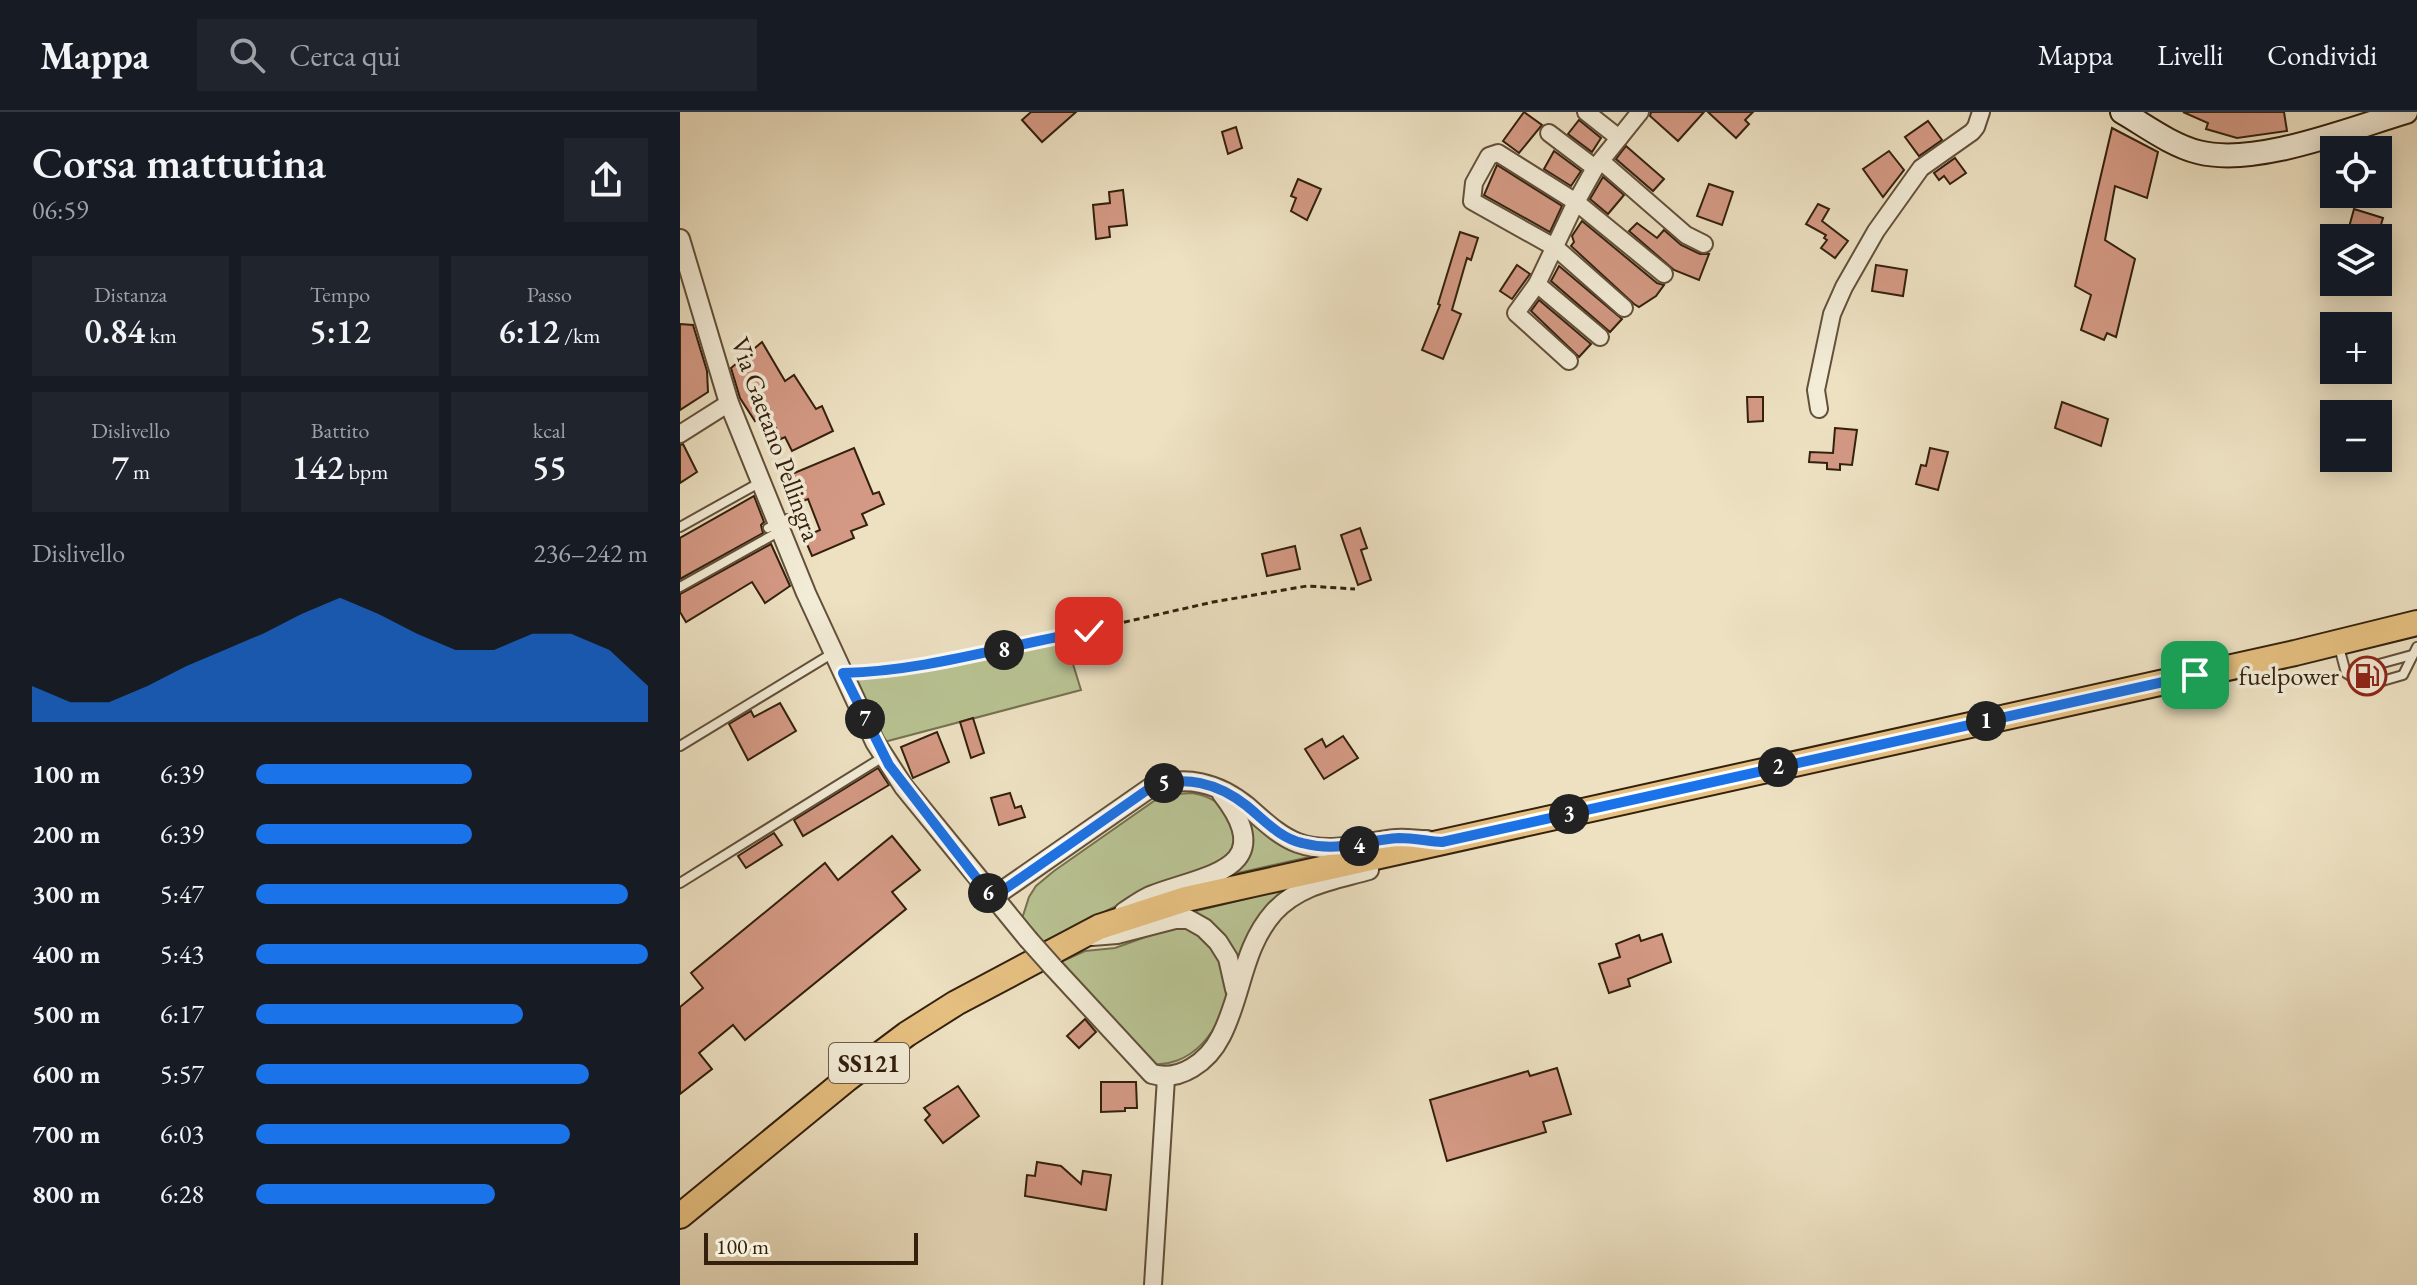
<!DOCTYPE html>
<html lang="it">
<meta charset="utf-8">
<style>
:root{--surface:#171b24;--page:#20242c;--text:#f1f3f6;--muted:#9ea1a6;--line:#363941;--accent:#1a73e8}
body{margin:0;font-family:"EB Garamond",serif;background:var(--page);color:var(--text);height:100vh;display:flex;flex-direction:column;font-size:30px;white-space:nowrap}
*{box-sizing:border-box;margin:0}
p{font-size:26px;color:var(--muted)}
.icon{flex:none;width:44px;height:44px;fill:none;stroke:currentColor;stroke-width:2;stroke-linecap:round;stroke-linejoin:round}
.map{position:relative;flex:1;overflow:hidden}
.side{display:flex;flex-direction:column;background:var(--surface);width:680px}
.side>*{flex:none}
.controls{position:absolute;left:1640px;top:24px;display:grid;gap:16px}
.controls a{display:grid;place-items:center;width:72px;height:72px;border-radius:0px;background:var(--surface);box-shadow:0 4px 20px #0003;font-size:40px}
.scale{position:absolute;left:24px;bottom:20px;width:214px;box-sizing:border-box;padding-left:8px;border:4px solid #33200d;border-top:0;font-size:22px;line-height:28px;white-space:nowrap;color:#33200d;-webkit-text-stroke:6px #f3ecd7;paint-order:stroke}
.pin{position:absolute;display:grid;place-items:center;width:68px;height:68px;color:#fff;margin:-34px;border-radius:16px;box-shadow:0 4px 12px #0006}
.km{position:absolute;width:40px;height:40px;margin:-20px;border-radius:50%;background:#222;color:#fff;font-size:22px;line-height:40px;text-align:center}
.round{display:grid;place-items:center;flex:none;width:84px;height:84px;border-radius:0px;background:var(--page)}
.summary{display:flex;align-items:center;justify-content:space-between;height:136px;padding:0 32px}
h1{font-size:44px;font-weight:600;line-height:60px}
.stats{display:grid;grid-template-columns:repeat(3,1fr);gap:12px;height:136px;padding:8px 32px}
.stats div{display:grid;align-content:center;border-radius:0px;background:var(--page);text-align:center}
.stats b{font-size:34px;font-weight:600}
.stats small{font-size:22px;font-weight:400}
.stats p{font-size:22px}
.chart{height:224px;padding:16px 32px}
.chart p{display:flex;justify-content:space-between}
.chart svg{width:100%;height:144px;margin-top:8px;fill:var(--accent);opacity:.7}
ul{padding:0 32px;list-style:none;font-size:26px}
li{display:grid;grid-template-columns:128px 96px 1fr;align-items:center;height:60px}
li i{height:20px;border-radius:10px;background:var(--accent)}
header{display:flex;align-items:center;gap:48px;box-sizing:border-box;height:112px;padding:0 40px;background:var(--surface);border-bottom:2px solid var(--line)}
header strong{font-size:38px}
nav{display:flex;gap:44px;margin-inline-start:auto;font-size:28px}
.search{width:560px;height:72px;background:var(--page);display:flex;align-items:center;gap:20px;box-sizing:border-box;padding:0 28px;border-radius:0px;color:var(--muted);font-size:30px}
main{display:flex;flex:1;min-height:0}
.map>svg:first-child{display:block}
</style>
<header>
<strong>Mappa</strong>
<div class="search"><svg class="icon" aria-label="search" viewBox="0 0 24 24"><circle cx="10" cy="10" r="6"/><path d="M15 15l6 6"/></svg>Cerca qui</div>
<nav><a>Mappa</a><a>Livelli</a><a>Condividi</a></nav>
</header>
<main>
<section class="side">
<div class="summary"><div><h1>Corsa mattutina</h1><p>06:59</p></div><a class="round"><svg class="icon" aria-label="share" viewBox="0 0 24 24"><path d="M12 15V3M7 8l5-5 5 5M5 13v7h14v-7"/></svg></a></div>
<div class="stats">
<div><p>Distanza</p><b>0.84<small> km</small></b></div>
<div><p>Tempo</p><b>5:12</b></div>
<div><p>Passo</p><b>6:12<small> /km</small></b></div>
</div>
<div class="stats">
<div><p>Dislivello</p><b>7<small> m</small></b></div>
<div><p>Battito</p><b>142<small> bpm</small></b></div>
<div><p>kcal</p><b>55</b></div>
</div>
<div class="chart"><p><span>Dislivello</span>236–242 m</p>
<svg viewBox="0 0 160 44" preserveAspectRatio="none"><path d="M0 44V33L10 38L20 38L30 33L40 27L50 22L60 17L70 11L80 6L90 11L100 17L110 22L120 22L130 17L140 17L150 22L160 33V44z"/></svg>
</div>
<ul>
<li><b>100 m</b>6:39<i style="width:55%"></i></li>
<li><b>200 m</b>6:39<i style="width:55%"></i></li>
<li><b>300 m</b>5:47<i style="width:95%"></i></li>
<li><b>400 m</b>5:43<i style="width:100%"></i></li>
<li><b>500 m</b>6:17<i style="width:68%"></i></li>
<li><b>600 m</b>5:57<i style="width:85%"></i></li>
<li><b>700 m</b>6:03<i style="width:80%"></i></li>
<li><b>800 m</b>6:28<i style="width:61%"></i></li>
</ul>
</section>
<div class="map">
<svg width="1737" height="1173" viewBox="0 0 1737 1173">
<rect width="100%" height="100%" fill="#ede1c2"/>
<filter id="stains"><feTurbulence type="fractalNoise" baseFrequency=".0025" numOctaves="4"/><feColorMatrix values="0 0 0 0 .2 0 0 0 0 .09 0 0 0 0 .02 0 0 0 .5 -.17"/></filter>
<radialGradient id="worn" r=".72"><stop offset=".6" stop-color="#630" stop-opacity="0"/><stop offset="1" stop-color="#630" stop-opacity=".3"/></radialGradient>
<g fill="#b9c393" stroke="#767250" stroke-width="2">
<path d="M385 526 401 578 204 630 175 567 177 563C249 558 316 542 385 526Z"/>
<path d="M512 681C542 686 545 699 560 723L550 748 473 776 359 832 340 813 349 785 356 774 374 759 474 689 497 682Z"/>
<path d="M570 708 634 744 558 761 556 759C574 746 575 728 570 708Z"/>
<polygon points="609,776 558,850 512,800 598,779"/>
<path d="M496 814C523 815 535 833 543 857 545 862 548 869 548 875 545 915 510 960 467 951L376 852 405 839 435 836Z"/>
</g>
<g fill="#d49984" stroke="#33200d" stroke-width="2">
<polygon points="351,0 396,0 362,30 342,8"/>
<polygon points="844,0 862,13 839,41 823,29"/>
<polygon points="971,0 1024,0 998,29 970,4"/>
<polygon points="1028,0 1073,0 1065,8 1069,12 1056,26"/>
<polygon points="1503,0 1604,0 1607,19 1557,26 1526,17 1528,11"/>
<polygon points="899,8 921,26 912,40 888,22"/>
<polygon points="1248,9 1262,28 1239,44 1225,25"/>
<polygon points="556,15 562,36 548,42 542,20"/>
<polygon points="1432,16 1478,40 1467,86 1435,74 1425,128 1455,147 1436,225 1427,221 1424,228 1401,218 1411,183 1395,174"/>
<polygon points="946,34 984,67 973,79 936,47"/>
<polygon points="874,39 901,59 891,74 864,57"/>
<polygon points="1209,39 1224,58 1203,85 1183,57"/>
<polygon points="1275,46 1286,61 1270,72 1264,64 1259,68 1254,61"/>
<polygon points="817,53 882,94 870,120 804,83"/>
<polygon points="923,65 944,83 928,102 910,87"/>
<polygon points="618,67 641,77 627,108 611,99 616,86 611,84"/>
<polygon points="1029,72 1053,80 1042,113 1017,104"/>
<polygon points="443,78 447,113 429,115 430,125 416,127 413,93 430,91 429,80"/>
<polygon points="1138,92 1149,97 1142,109 1168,129 1155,146 1141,136 1147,128 1144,126 1146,123 1126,112"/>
<polygon points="1674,97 1703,106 1697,126 1666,126"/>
<polygon points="902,109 977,171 984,173 976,184 959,195 954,192 891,134 894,130 892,124"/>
<polygon points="957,111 977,126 984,118 1001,133 1020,142 1029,142 1019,168 994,158 949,119"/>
<polygon points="780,120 798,126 791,148 787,146 772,198 781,202 763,247 742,238 760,193 758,192"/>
<polygon points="837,153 850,162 832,187 820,179"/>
<polygon points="1196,153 1227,158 1223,184 1192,179"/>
<polygon points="879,154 942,207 930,220 871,169"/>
<polygon points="859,188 911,232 899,245 851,199"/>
<polygon points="0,212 13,213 27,259 28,280 0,298"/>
<polygon points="82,230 105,269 114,263 136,297 142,294 153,319 112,339 105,325 101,327 90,304 86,306 84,303 75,309 60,286 51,256"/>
<polygon points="1067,285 1083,285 1083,309 1068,310"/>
<polygon points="1382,290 1428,307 1421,334 1375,316"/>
<polygon points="1155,316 1177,318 1172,353 1160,352 1160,358 1147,357 1147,351 1129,350 1130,340 1153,341"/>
<polygon points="3,332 17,360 0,371 0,333"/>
<polygon points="174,336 193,382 199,380 204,392 182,402 187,413 171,419 174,426 132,444 124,425 140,418 128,387 118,391 107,364"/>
<polygon points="1250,336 1268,340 1258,378 1236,372 1241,353 1246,354"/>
<polygon points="74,384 84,410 81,413 83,421 0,467 0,426"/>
<polygon points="680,416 687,436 681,438 691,468 678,473 661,423"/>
<polygon points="91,432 110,474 85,491 72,470 6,510 0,500 0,482"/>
<polygon points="615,434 620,457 587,464 582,442"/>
<polygon points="100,591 116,619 68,648 49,612 71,599 74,605"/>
<polygon points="293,606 304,641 291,646 280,610"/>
<polygon points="257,620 269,650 233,666 221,635"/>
<polygon points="663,624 678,646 644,667 625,637 642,627 646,635"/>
<polygon points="198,656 209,673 123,724 114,708"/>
<polygon points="330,681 335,696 341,694 345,705 319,713 311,686"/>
<polygon points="94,721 102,733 66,756 58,744"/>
<polygon points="212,724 240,758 212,780 226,797 65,928 53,913 19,941 32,957 0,982 0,895 23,876 11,861 145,751 158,768"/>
<polygon points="982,822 991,850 948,867 950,874 929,881 919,852 940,845 936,832 959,823 961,829"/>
<polygon points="405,907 416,920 399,936 387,924"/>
<polygon points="877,956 891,1002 863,1010 866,1020 767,1049 750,988 848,959 850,964"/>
<polygon points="421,970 456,970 457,996 445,996 445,999 421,1000"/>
<polygon points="278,974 299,1004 263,1031 245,1008 250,1003 244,996"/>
<polygon points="357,1050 381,1054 401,1072 403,1059 431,1063 426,1098 345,1084 347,1063 355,1064"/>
</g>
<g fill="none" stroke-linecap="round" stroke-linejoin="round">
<g stroke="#62503a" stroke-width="12">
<g id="service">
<polyline points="0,415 79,371"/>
<polyline points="88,416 107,407"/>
<polyline points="0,475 100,419"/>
<polyline points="1659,535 1666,561 1685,574 1723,563 1737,535"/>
<polyline points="1666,561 1732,543"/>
<polyline points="0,634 153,541"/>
<polyline points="0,771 203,645"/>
</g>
</g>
<g stroke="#62503a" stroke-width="20">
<g id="minor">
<polyline points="906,0 939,26"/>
<polyline points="869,21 915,56"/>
<polyline points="921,49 1006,123 1024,132"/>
<polyline points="857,172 920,225"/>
<polyline points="944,196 876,136 792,89 794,71 809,44 818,41 896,90 984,162"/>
<polyline points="889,249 836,201 857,172 896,90 915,56 960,0"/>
<polyline points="1139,297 1136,278 1152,202 1164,175 1196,119 1241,56 1292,20 1296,15 1301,0"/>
<polyline points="0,322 49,291"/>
<polyline points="473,1173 486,966"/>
</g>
</g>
<g stroke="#62503a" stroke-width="22">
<g id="tertiary">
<polyline points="0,127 49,291 126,481 195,630 224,675 348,827"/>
<path d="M312 786 470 676C505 662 539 671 568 695 583 708 599 724 618 731 652 743 683 730 716 727 726 726 737 728 747 728"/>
<path d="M444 800C452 795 461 788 470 784 523 763 602 759 542 682"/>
<polyline points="412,824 437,822 495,807 508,807 524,816 538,830 548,846 555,877"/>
<path d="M373 855 472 962C500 970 528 950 541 924 562 884 562 836 594 800 620 772 654 768 689 758"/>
</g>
</g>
<g stroke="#33200d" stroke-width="26">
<path id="secondary" d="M1442 0C1466 14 1491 33 1518 40 1575 55 1669 17 1726 0"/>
</g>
<g stroke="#33200d" stroke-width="28">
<polyline id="primary" points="0,1104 167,967 227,922 276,891 419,815 506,787 1615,541 1737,511"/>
</g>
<polyline stroke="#33200d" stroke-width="3" stroke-dasharray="6 4" stroke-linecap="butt" points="179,561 224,556 304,542 533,490 627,474 675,477"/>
<use href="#service" stroke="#f3ecd7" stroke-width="8"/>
<use href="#minor" stroke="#f3ecd7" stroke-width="16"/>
<use href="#tertiary" stroke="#f3ecd7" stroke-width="18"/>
<use href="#secondary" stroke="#f3ecd7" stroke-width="22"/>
<use href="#primary" stroke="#e6c081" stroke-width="24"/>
<g stroke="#62503a" stroke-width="22" stroke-linecap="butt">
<polyline id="tertiary-bridge" points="348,827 373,855"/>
</g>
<use href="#tertiary-bridge" stroke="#f3ecd7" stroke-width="18"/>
</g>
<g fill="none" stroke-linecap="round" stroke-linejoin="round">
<g stroke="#fff" stroke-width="16">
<path id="route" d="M409 519C327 533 247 559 163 561L209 653 312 786 470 676C504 662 538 671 567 694 584 708 600 726 622 731 660 741 684 728 719 726 733 726 748 729 762 730L1515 563"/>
</g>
<use href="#route" stroke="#1a73e8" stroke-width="10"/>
</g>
<defs>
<g id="fuel-ring" transform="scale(2)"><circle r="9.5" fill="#f3ecd7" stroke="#8f2418" stroke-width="1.5"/><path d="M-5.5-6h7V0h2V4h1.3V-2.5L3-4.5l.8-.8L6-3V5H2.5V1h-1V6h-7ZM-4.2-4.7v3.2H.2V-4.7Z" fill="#8f2418"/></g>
</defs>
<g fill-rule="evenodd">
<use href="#fuel-ring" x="1687" y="564"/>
</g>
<g text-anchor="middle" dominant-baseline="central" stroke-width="7" stroke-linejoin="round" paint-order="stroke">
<rect fill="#f3ecd7" stroke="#6d5d4a" stroke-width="2" x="149" y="931" width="80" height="40" rx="6"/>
<g font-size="24" font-weight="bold" fill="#33200d">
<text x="189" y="951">SS121</text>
</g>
<g font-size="26" fill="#33200d" stroke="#f3ecd7">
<text transform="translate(96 327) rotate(70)">Via Gaetano Pellingra</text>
</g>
<g font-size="26" fill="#33200d" stroke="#f3ecd7" text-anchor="end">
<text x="1659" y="564">fuelpower</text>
</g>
</g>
<rect width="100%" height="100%" filter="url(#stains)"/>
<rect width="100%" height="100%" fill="url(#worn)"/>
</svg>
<div class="controls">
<a><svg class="icon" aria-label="locate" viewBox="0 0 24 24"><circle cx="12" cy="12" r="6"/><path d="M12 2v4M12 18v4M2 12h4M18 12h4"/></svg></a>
<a><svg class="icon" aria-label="layers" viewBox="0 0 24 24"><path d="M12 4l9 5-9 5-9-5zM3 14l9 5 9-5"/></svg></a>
<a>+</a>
<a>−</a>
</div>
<div class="scale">100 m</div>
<div class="pin" style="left:1515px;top:563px;background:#1e9e55"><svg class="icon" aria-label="arrive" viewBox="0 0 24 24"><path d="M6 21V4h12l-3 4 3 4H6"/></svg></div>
<div class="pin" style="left:409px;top:519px;background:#d93025"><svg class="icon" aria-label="check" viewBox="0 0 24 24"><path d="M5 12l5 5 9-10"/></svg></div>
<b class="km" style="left:1306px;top:609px">1</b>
<b class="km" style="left:1098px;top:655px">2</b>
<b class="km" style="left:889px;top:702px">3</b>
<b class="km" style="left:679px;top:734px">4</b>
<b class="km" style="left:484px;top:671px">5</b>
<b class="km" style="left:308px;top:781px">6</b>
<b class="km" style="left:185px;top:607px">7</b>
<b class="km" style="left:324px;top:538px">8</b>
</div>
</main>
